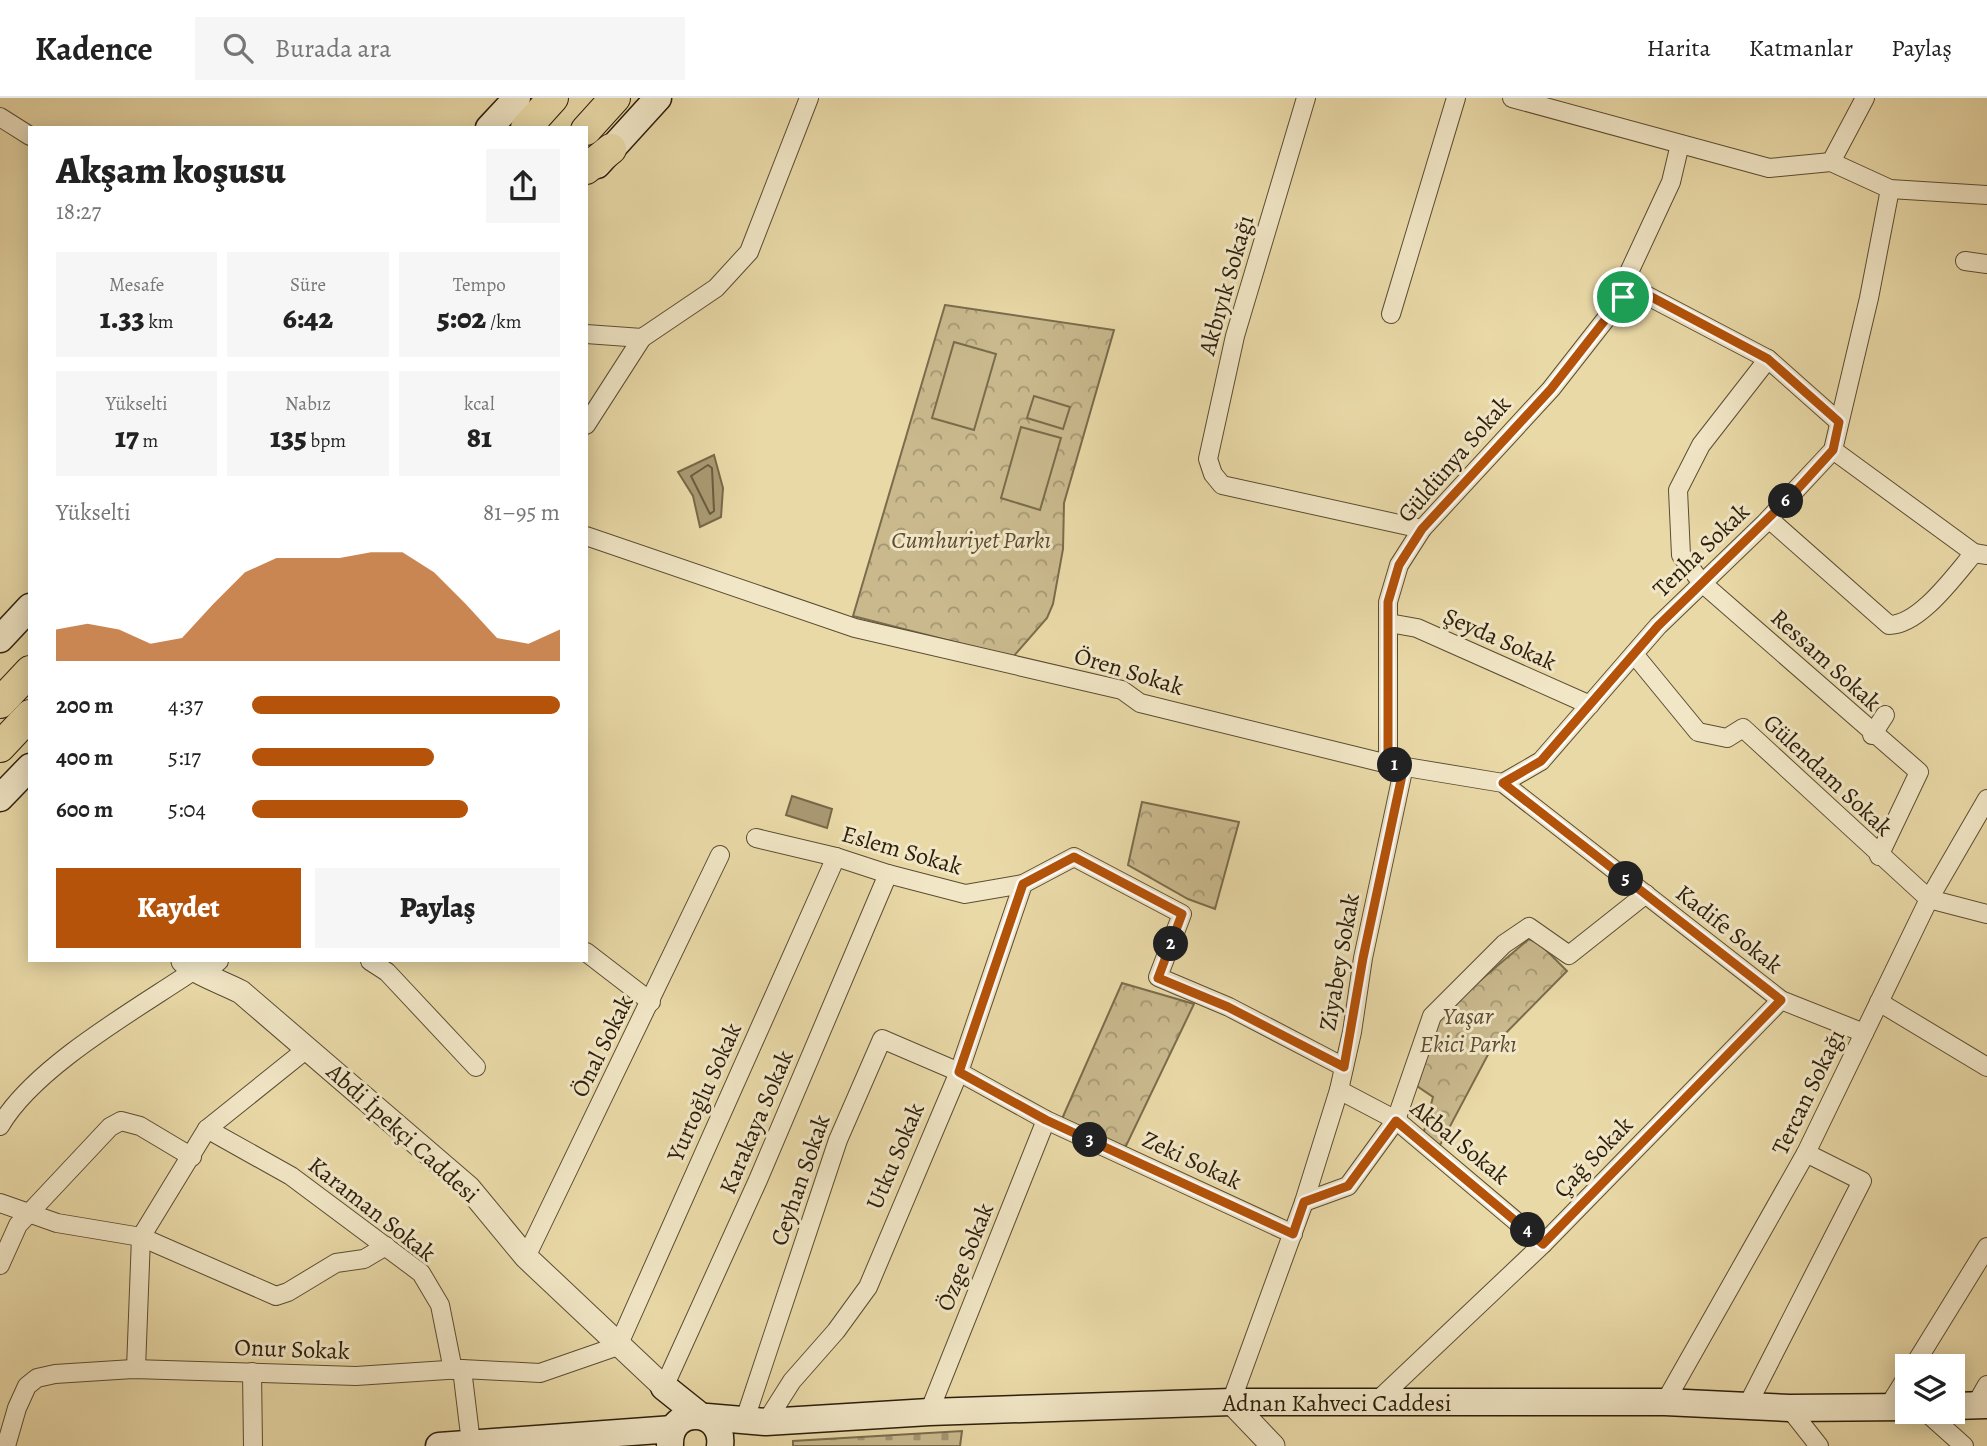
<!DOCTYPE html>
<html lang="tr">
<meta charset="utf-8">
<style>
:root{--surface:#fff;--page:#f6f6f6;--text:#222;--muted:#767676;--line:#e0e0e0;--accent:#b45309}
body{margin:0;font-family:Alegreya,serif;background:var(--page);color:var(--text);height:100vh;display:flex;flex-direction:column;font-size:26px;white-space:nowrap}
*{box-sizing:border-box;margin:0}
p{font-size:23px;color:var(--muted)}
.icon{flex:none;width:38px;height:38px;fill:none;stroke:currentColor;stroke-width:2;stroke-linecap:round;stroke-linejoin:round}
.map{position:relative;flex:1;overflow:hidden}
.sheet{position:absolute;left:28px;top:28px;width:560px;height:836px;display:flex;flex-direction:column;background:var(--surface);border-radius:0px;box-shadow:0 4px 18px #0003}
.sheet>*{flex:none}
.fabs{position:absolute;left:1895px;top:1256px;display:grid;gap:14px}
.fabs a{display:grid;place-items:center;width:70px;height:70px;border-radius:0px;background:var(--surface);box-shadow:0 4px 18px #0003;font-size:35px}
.pin{position:absolute;display:grid;place-items:center;width:60px;height:60px;color:#fff;margin:-30px;border:4px solid #fff;border-radius:50%;box-shadow:0 2px 7px #0007}
.km{position:absolute;width:35px;height:35px;margin:-18px;border-radius:50%;background:#222;color:#fff;font-size:19px;line-height:35px;text-align:center}
.round{display:grid;place-items:center;flex:none;width:74px;height:74px;border-radius:0px;background:var(--page)}
.overview{display:flex;align-items:center;justify-content:space-between;height:119px;padding:0 28px}
h1{font-size:38px;font-weight:800;line-height:52px}
.metrics{display:grid;grid-template-columns:repeat(3,1fr);gap:10px;height:119px;padding:7px 28px}
.metrics div{display:grid;align-content:center;border-radius:0px;background:var(--page);text-align:center}
.metrics b{font-size:30px;font-weight:800}
.metrics small{font-size:19px;font-weight:400}
.metrics p{font-size:19px}
.chart{height:196px;padding:14px 28px}
.chart p{display:flex;justify-content:space-between}
.chart svg{width:100%;height:126px;margin-top:7px;fill:var(--accent);opacity:.7}
.action{display:flex;gap:14px;margin-top:auto;padding:14px 28px}
.action a{flex:1;height:80px;border-radius:0px;background:var(--accent);color:#fff;font-size:28px;font-weight:800;line-height:80px;text-align:center}
.action a+a{background:var(--page);color:var(--text)}
ul{padding:0 28px;list-style:none;font-size:23px}
li{display:grid;grid-template-columns:112px 84px 1fr;align-items:center;height:52px}
li i{height:18px;border-radius:9px;background:var(--accent)}
header{display:flex;align-items:center;gap:42px;box-sizing:border-box;height:98px;padding:0 35px;background:var(--surface);border-bottom:2px solid var(--line)}
header strong{font-size:33px}
nav{display:flex;gap:38px;margin-inline-start:auto;font-size:24px}
.search{width:490px;height:63px;background:var(--page);display:flex;align-items:center;gap:18px;box-sizing:border-box;padding:0 24px;border-radius:0px;color:var(--muted);font-size:26px}
.map>svg:first-child{display:block}
</style>
<header>
<strong>Kadence</strong>
<div class="search"><svg class="icon" aria-label="search" viewBox="0 0 24 24"><circle cx="10" cy="10" r="6"/><path d="M15 15l6 6"/></svg>Burada ara</div>
<nav><a>Harita</a><a>Katmanlar</a><a>Paylaş</a></nav>
</header>
<div class="map">
<svg width="1987" height="1348" viewBox="0 0 1987 1348">
<defs>
<pattern id="cemetery-stones" width="16" height="16" patternUnits="userSpaceOnUse" patternTransform="scale(1.75)"><rect width="16" height="16" fill="#c9b98d"/><path d="M2 7V4a2 2 0 0 1 4 0v3zM10 15v-3a2 2 0 0 1 4 0v3z" fill="#a39672"/></pattern>
<pattern id="park-crowns" width="20" height="18" patternUnits="userSpaceOnUse" patternTransform="scale(1.75)"><rect width="20" height="18" fill="#c9b98d"/><path d="M2 6a3 3 0 1 1 6 0M12 15a3 3 0 1 1 6 0" fill="none" stroke="#a39672"/></pattern>
</defs>
<rect width="100%" height="100%" fill="#e9d9a7"/>
<filter id="stains"><feTurbulence type="fractalNoise" baseFrequency=".00286" numOctaves="4"/><feColorMatrix values="0 0 0 0 .2 0 0 0 0 .09 0 0 0 0 .02 0 0 0 .5 -.17"/></filter>
<radialGradient id="worn" r=".72"><stop offset=".6" stop-color="#630" stop-opacity="0"/><stop offset="1" stop-color="#630" stop-opacity=".3"/></radialGradient>
<polygon fill="url(#cemetery-stones)" stroke="#7a6c4c" stroke-width="2" points="962,1333 960,1348 793,1348 793,1343"/>
<g fill="url(#park-crowns)" stroke="#7a6c4c" stroke-width="2">
<polygon points="945,207 1114,232 1064,405 1063,451 1053,506 1047,520 1013,559 853,518"/>
<polygon points="1142,704 1239,724 1215,811 1188,801 1128,767"/>
<polygon points="1529,841 1540,846 1567,873 1492,949 1438,1051 1423,1037 1433,999 1417,988 1442,915"/>
<polygon points="1122,885 1194,906 1125,1050 1061,1023"/>
</g>
<g fill="#c9b98d" stroke="#7a6c4c" stroke-width="2">
<polygon points="954,244 996,256 974,332 932,320"/>
<polygon points="1034,298 1070,309 1063,331 1027,320"/>
<polygon points="1021,329 1061,340 1040,412 1001,400"/>
</g>
<g fill="#a99972" stroke="#776849" stroke-width="2">
<polygon points="714,357 723,390 721,419 700,429 693,398 678,374"/>
<polygon points="792,698 832,711 827,730 786,717"/>
</g>
<g fill="none" stroke-linecap="round" stroke-linejoin="round">
<polygon stroke="#6a5c3f" stroke-width="2" points="708,367 712,370 714,413 710,416 691,378"/>
<g stroke="#5b4d33" stroke-width="20">
<g id="minor">
<polyline points="1306,0 1235,238 1208,361 1213,376 1222,387 1422,431"/>
<polyline points="1512,0 1769,70 1831,64 1890,91 1987,97"/>
<polyline points="0,19 30,38"/>
<polyline points="1831,64 1865,0"/>
<polyline points="1965,163 1987,166"/>
<polyline points="1623,199 1644,196 1768,261 1839,324"/>
<polyline points="1623,199 1624,185 1671,84 1680,46"/>
<polyline points="1391,216 1456,0"/>
<polyline points="586,236 642,240 716,190 749,154 809,0"/>
<polyline points="1768,261 1701,347 1678,392 1681,457 1701,484 1919,674 1879,758"/>
<polyline points="586,327 642,240"/>
<polyline points="1833,352 1974,455 1987,457"/>
<path d="M1769 421 1889 527C1920 527 1955 477 1974 455"/>
<polyline points="586,438 855,530 1122,592 1140,605 1388,666 1503,685 1781,902 1864,935"/>
<polyline points="1389,525 1417,530 1590,607"/>
<polyline points="1634,556 1698,634 1727,640 1743,630 1929,801 1987,816"/>
<polyline points="1872,637 1885,617"/>
<polyline points="1388,666 1388,504 1399,467 1422,431 1551,291 1623,199"/>
<polyline points="1503,685 1541,663 1658,528 1765,425 1833,352 1869,200 1890,91"/>
<polyline points="756,740 836,759 888,776 965,796 1023,786 1074,759 1182,816 1158,879 1229,909 1344,969"/>
<polyline points="586,854 651,904"/>
<polyline points="370,863 387,874 476,969"/>
<polyline points="205,875 219,863"/>
<polyline points="1879,904 1987,969"/>
<polyline points="1339,992 1396,1022 1543,1146"/>
<path d="M0 1028C34 969 135 912 193 873"/>
<polyline points="207,1031 291,1078 421,1175 440,1207 453,1272"/>
<polyline points="1304,1104 1348,1088 1396,1022 1432,918 1504,846 1529,829 1569,857 1646,796"/>
<polyline points="0,1105 57,1125 141,1139 276,1198 288,1194 336,1165 364,1161 386,1148"/>
<polyline points="526,1159 720,757"/>
<polyline points="0,1167 18,1127 110,1029 121,1023 140,1028 192,1059"/>
<polyline points="1913,1269 1987,1149"/>
<polyline points="136,1271 141,1139 207,1031 308,950"/>
<polyline points="462,1271 471,1345"/>
<polyline points="252,1274 253,1348"/>
<polyline points="664,1289 758,1082 888,776"/>
<polyline points="1231,1304 1304,1104 1339,992 1352,934 1363,860 1404,668"/>
<polyline points="1376,1304 1543,1146 1781,902"/>
<polyline points="1665,1304 1806,1055 1929,801 1987,701"/>
<polyline points="1747,1308 1862,1083 1806,1055"/>
<polyline points="1975,1308 1987,1287"/>
<polyline points="1888,1309 1908,1277"/>
<polyline points="1789,1310 1819,1348"/>
<polyline points="929,1314 1046,1022"/>
<polyline points="1926,1314 1964,1348"/>
<polyline points="745,1321 838,1042 882,941 959,974 1046,1022 1293,1136"/>
<polyline points="766,1324 792,1283 836,1233 868,1189 959,974 1023,786"/>
<polyline points="6,1348 17,1310 27,1288 37,1280 55,1276 133,1271 356,1278 462,1271 540,1275 618,1248 836,759"/>
</g>
</g>
<g stroke="#5b4d33" stroke-width="25">
<g id="tertiary">
<path d="M183 863C198 877 222 884 241 894L469 1090 526 1159 664 1289"/>
<polyline points="1231,1304 1273,1348"/>
</g>
</g>
<g stroke="#2c1e0c" stroke-width="29">
<g id="secondary">
<polyline points="489,30 517,0"/>
<polyline points="597,67 658,0"/>
<polyline points="0,541 30,509"/>
<polyline points="0,700 30,669"/>
<polyline points="664,1289 699,1317"/>
<polyline points="1953,1308 1987,1307"/>
<polyline points="707,1319 766,1324 929,1314 1231,1304 1665,1304 1789,1310 1908,1309"/>
<path d="M670 1346C669 1307 725 1310 720 1348"/>
<polyline points="439,1348 673,1331"/>
</g>
</g>
<g stroke="#2c1e0c" stroke-width="32">
<g id="trunk">
<polyline points="526,30 553,0"/>
<polyline points="586,32 615,0"/>
<polyline points="586,71 611,51"/>
<polyline points="0,605 30,573"/>
<polyline points="0,649 30,617"/>
</g>
</g>
<use href="#minor" stroke="#f1e6c6" stroke-width="18"/>
<use href="#tertiary" stroke="#f1e6c6" stroke-width="23"/>
<use href="#secondary" stroke="#f1e6c6" stroke-width="26"/>
<use href="#trunk" stroke="#e9d9a7" stroke-width="30"/>
</g>
<g fill="none" stroke-linecap="round" stroke-linejoin="round">
<g stroke="#fff" stroke-width="14">
<polygon id="route" points="1644,195 1768,261 1839,324 1833,352 1795,394 1658,528 1541,663 1503,685 1781,902 1543,1146 1396,1023 1348,1088 1304,1104 1293,1136 1046,1022 959,974 1023,786 1074,759 1182,816 1158,880 1228,909 1344,969 1363,860 1404,668 1388,666 1388,504 1399,467 1422,431 1551,291 1623,199"/>
</g>
<use href="#route" stroke="#b45309" stroke-width="9"/>
</g>
<g text-anchor="middle" dominant-baseline="central" stroke-width="6" stroke-linejoin="round" paint-order="stroke">
<g font-size="24" fill="#2c1e0c" stroke="#f1e6c6">
<text transform="translate(1226 187) rotate(-74)">Akbıyık Sokağı</text>
<text transform="translate(1454 361) rotate(-49)">Güldünya Sokak</text>
<text transform="translate(1701 452) rotate(-44)">Tenha Sokak</text>
<text transform="translate(1500 541) rotate(24)">Şeyda Sokak</text>
<text transform="translate(1826 562) rotate(42)">Ressam Sokak</text>
<text transform="translate(1129 573) rotate(17)">Ören Sokak</text>
<text transform="translate(1828 677) rotate(43)">Gülendam Sokak</text>
<text transform="translate(902 752) rotate(16)">Eslem Sokak</text>
<text transform="translate(1729 831) rotate(38)">Kadife Sokak</text>
<text transform="translate(1339 864) rotate(-80)">Ziyabey Sokak</text>
<text transform="translate(602 948) rotate(-64)">Önal Sokak</text>
<text transform="translate(704 994) rotate(-66)">Yurtoğlu Sokak</text>
<text transform="translate(1808 994) rotate(-64)">Tercan Sokağı</text>
<text transform="translate(756 1024) rotate(-67)">Karakaya Sokak</text>
<text transform="translate(403 1035) rotate(42)">Abdi İpekçi Caddesi</text>
<text transform="translate(1460 1044) rotate(39)">Akbal Sokak</text>
<text transform="translate(895 1058) rotate(-67)">Utku Sokak</text>
<text transform="translate(1593 1059) rotate(-46)">Çağ Sokak</text>
<text transform="translate(1192 1062) rotate(25)">Zeki Sokak</text>
<text transform="translate(800 1082) rotate(-71)">Ceyhan Sokak</text>
<text transform="translate(372 1111) rotate(38)">Karaman Sokak</text>
<text transform="translate(965 1159) rotate(-68)">Özge Sokak</text>
<text transform="translate(292 1251) rotate(2)">Onur Sokak</text>
<text x="1337" y="1305">Adnan Kahveci Caddesi</text>
</g>
<g font-size="24" font-style="italic" fill="#5b4c33" stroke="#f1e6c6">
<text x="971" y="442">Cumhuriyet Parkı</text>
<text x="1468" y="918">Yaşar<tspan x="1468" dy="28">Ekici Parkı</tspan></text>
</g>
</g>
<rect width="100%" height="100%" filter="url(#stains)"/>
<rect width="100%" height="100%" fill="url(#worn)"/>
</svg>
<div class="fabs">
<a><svg class="icon" aria-label="layers" viewBox="0 0 24 24"><path d="M12 4l9 5-9 5-9-5zM3 14l9 5 9-5"/></svg></a>
</div>
<div class="pin" style="left:1623px;top:199px;background:#1e9e55"><svg class="icon" aria-label="arrive" viewBox="0 0 24 24"><path d="M6 21V4h12l-3 4 3 4H6"/></svg></div>
<b class="km" style="left:1395px;top:667px">1</b>
<b class="km" style="left:1171px;top:846px">2</b>
<b class="km" style="left:1090px;top:1042px">3</b>
<b class="km" style="left:1528px;top:1132px">4</b>
<b class="km" style="left:1626px;top:781px">5</b>
<b class="km" style="left:1786px;top:403px">6</b>
<section class="sheet">
<div class="overview"><div><h1>Akşam koşusu</h1><p>18:27</p></div><a class="round"><svg class="icon" aria-label="share" viewBox="0 0 24 24"><path d="M12 15V3M7 8l5-5 5 5M5 13v7h14v-7"/></svg></a></div>
<div class="metrics">
<div><p>Mesafe</p><b>1.33<small> km</small></b></div>
<div><p>Süre</p><b>6:42</b></div>
<div><p>Tempo</p><b>5:02<small> /km</small></b></div>
</div>
<div class="metrics">
<div><p>Yükselti</p><b>17<small> m</small></b></div>
<div><p>Nabız</p><b>135<small> bpm</small></b></div>
<div><p>kcal</p><b>81</b></div>
</div>
<div class="chart"><p><span>Yükselti</span>81–95 m</p>
<svg viewBox="0 0 160 44" preserveAspectRatio="none"><path d="M0 44V33L10 31L20 33L30 38L40 36L50 24L60 13L70 8L80 8L90 8L100 6L110 6L120 13L130 24L140 36L150 38L160 33V44z"/></svg>
</div>
<ul>
<li><b>200 m</b>4:37<i style="width:100%"></i></li>
<li><b>400 m</b>5:17<i style="width:59%"></i></li>
<li><b>600 m</b>5:04<i style="width:70%"></i></li>
</ul>
<div class="action"><a>Kaydet</a><a>Paylaş</a></div>
</section>
</div>
